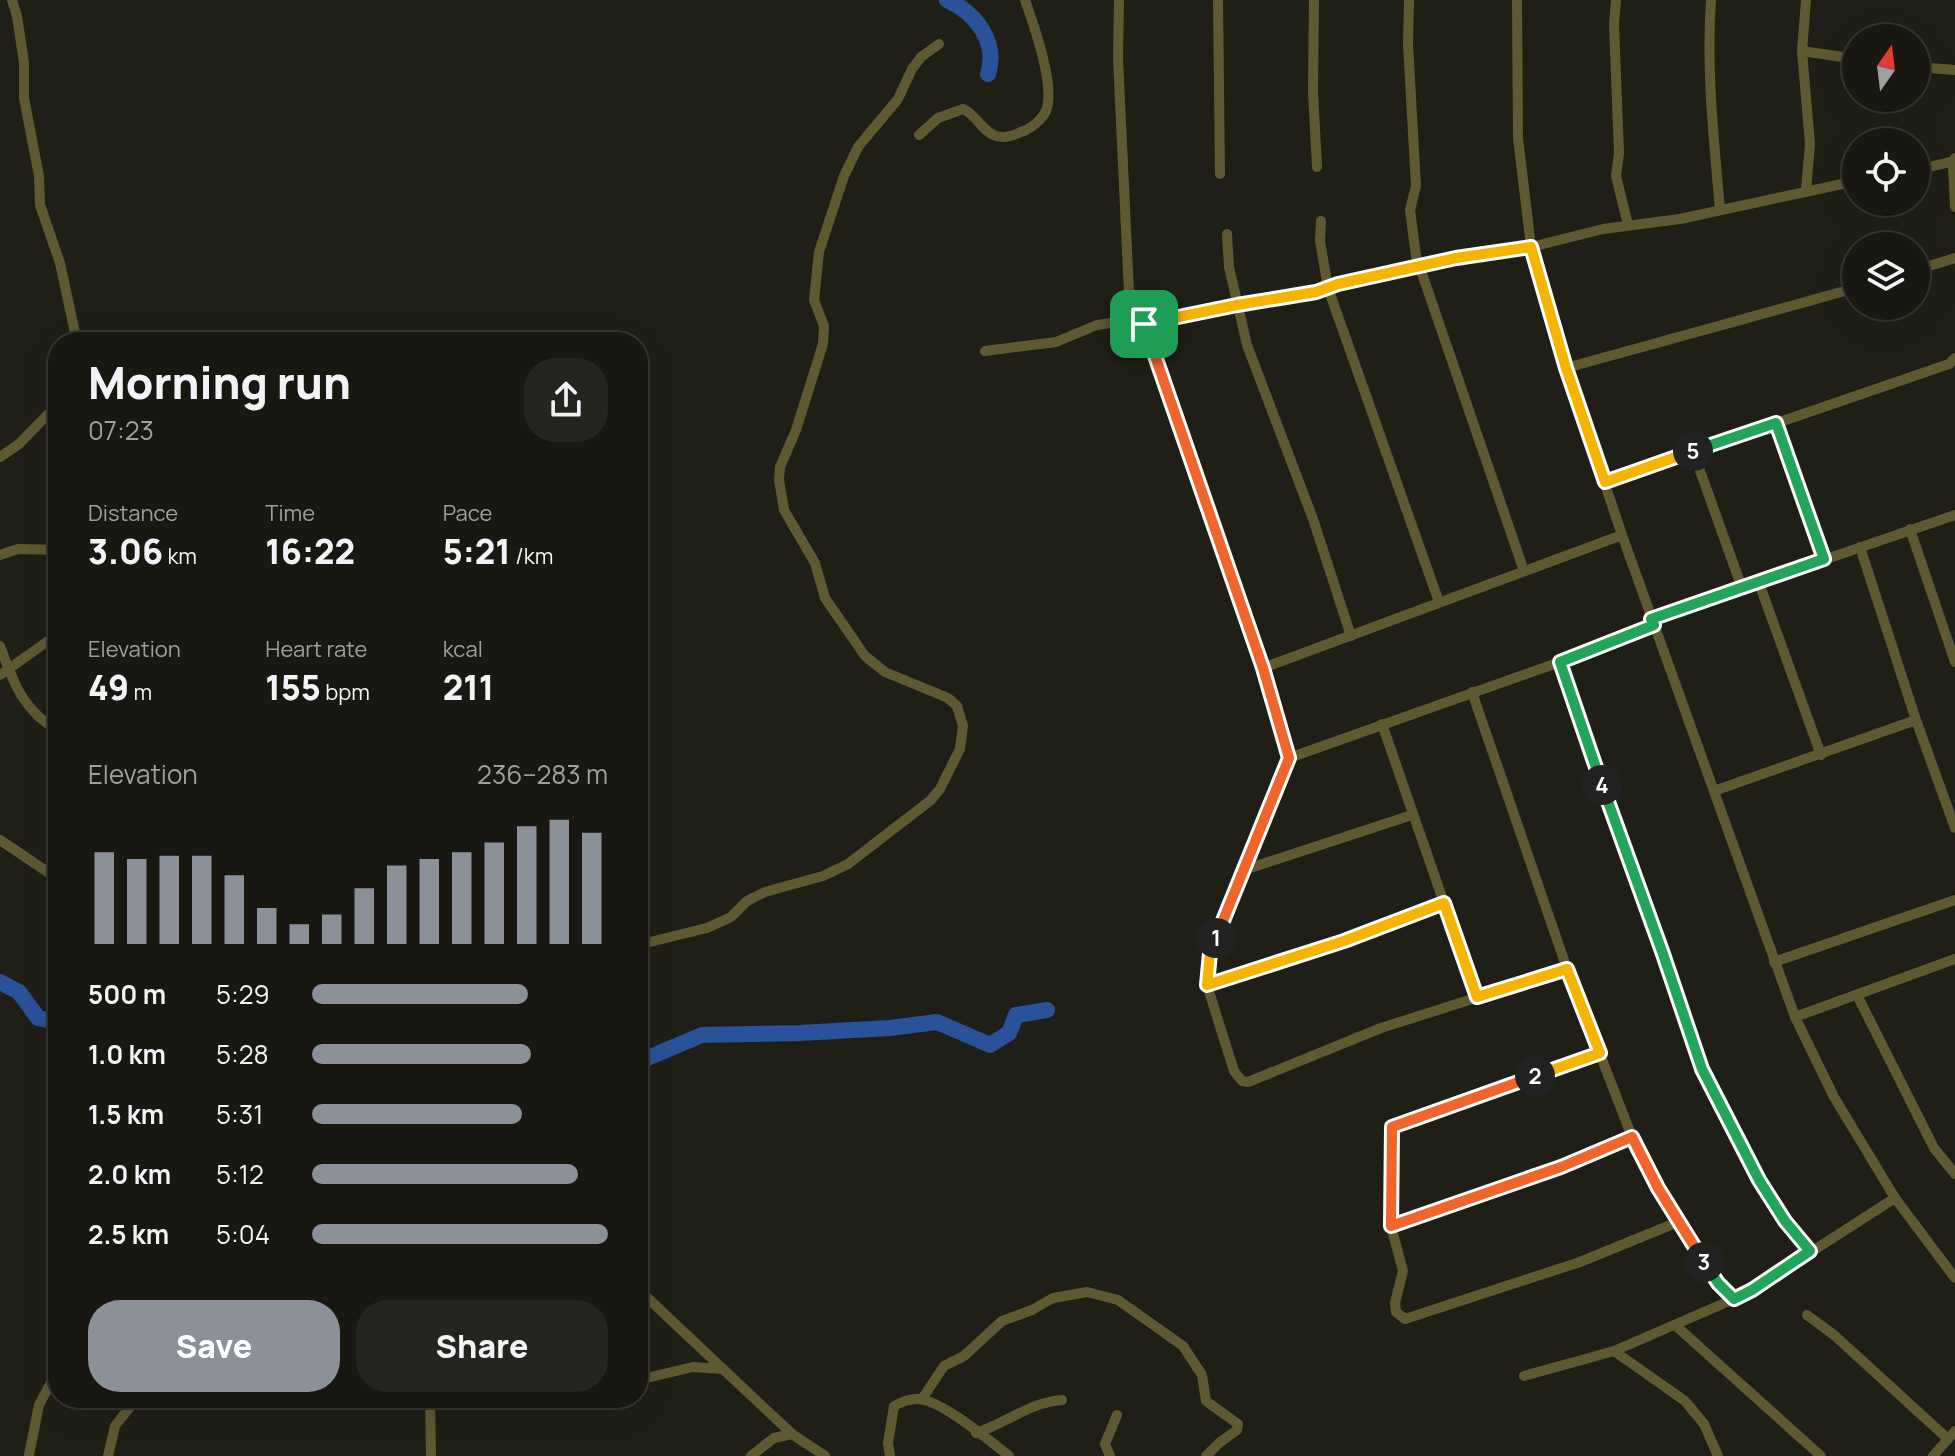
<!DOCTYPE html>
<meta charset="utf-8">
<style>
:root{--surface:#181711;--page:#25241f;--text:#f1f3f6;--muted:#9f9f9f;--line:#363631;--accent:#8c9099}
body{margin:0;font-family:Manrope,sans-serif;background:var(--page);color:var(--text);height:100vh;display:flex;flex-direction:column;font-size:30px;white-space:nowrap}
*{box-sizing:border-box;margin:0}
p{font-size:26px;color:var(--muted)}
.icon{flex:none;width:44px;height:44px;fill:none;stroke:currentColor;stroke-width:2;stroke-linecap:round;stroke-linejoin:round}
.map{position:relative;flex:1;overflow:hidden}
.details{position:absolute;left:48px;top:332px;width:600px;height:1076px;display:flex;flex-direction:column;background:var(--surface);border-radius:32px;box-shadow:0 8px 32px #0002,0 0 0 2px var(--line)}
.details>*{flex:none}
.needle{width:52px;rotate:14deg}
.controls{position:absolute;left:1842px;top:24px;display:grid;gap:16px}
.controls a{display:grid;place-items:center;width:88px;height:88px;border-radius:50%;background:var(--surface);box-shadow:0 8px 32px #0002,0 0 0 2px var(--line);font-size:40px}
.pin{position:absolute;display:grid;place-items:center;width:68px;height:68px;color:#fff;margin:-34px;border-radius:16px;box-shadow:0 4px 12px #0006}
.km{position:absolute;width:40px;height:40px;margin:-20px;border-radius:50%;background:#222;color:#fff;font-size:22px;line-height:40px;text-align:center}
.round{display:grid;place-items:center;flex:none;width:84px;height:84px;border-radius:32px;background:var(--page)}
.summary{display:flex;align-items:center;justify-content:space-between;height:136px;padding:0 40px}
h1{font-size:44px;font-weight:800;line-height:60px}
.stats{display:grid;grid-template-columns:repeat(3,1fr);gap:12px;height:136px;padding:8px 40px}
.stats div{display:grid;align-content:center}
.stats b{font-size:34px;font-weight:800}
.stats small{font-size:22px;font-weight:400}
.stats p{font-size:22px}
.chart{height:224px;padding:16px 40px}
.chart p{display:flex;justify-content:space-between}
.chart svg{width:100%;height:144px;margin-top:8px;stroke:var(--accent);stroke-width:6}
.cta{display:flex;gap:16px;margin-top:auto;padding:16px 40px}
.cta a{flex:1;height:92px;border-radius:32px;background:var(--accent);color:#fff;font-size:32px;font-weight:800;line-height:92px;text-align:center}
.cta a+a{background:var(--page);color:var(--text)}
ul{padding:0 40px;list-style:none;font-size:26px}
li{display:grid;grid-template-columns:128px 96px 1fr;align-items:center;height:60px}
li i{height:20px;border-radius:10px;background:var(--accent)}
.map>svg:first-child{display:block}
</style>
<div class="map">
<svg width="1955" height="1456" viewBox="0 0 1955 1456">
<rect width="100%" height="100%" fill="#201f17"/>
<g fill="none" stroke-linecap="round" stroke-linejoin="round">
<g stroke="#2a529a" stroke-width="16">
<path d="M947 0C976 13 998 42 988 74"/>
<polyline points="0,982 19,992 38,1018 58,1022"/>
<polyline points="638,1062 702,1035 800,1033 890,1028 937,1022 990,1045 1009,1033 1016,1015 1047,1010"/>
</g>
<g stroke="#5f5932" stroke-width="10">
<polyline points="12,0 17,16 24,63 24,98 39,176 40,205 60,263 77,342"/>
<polyline points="1119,0 1118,58 1130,314 1139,323 1316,292 1338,284 1456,258 1531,247 1603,229 1680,219 1856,181"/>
<polyline points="1218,0 1220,174"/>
<polyline points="1314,0 1313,91 1317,167"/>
<polyline points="1409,0 1408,44 1416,186 1410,210 1416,256 1524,571"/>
<polyline points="1517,0 1518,138 1531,247 1566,368 1622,535 1795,1017 1834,1097 1895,1198 1955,1278"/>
<polyline points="1616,0 1614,24 1619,153 1616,176 1628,225"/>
<path d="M1711 0C1706 70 1714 140 1720 210"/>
<polyline points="1806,0 1802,51 1810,144 1806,190"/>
<polyline points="1802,51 1856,59"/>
<polyline points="1916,67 1955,70"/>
<path d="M919 135 938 118 963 109C977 115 981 131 996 136 1007 139 1016 134 1026 130 1034 126 1044 118 1047 108 1054 81 1034 26 1025 0"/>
<polyline points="1955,158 1953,167 1955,207"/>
<polyline points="1916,170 1954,161"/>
<polyline points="1321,221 1320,241 1328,288 1439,602"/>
<polyline points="1227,234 1229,267 1247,345 1313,519 1351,636"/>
<polyline points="1916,270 1955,258"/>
<polyline points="1144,324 1263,668 1289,758 1210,953 1207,985 1344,941 1444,903 1382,724"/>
<polyline points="985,351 1056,342 1097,325 1134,320"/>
<polyline points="1566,368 1856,288"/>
<polyline points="1776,423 1824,559"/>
<polyline points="1693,451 1742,588"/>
<polyline points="0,457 19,444 58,404"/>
<polyline points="1605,482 1949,364 1955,358"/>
<polyline points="1910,529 1955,662"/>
<polyline points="0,555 18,549 58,550"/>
<polyline points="1759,583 1821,755"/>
<polyline points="1651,619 1955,515"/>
<path d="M0 646C14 684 22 709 58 731"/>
<polyline points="1560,662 1702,1069 1759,1180 1785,1221 1810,1251"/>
<polyline points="1263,668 1622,535"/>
<polyline points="0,675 58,634"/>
<polyline points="1472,692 1567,969 1632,1137 1678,1222 1718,1283 1734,1299"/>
<polyline points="1916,720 1955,828"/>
<polyline points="1289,758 1560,662 1654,625"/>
<polyline points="1714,791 1916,720 1860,547"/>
<polyline points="0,840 58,879"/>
<polyline points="1244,870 1412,815"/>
<polyline points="1444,903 1477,997"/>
<polyline points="638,945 707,928 731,917 747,901 765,892 823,876 848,864 931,800 940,789 960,749 963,726 957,706 948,698 885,672 865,656 825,598 815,563 784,510 779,480 780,467 796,430 823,344 824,326 814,300 819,252 844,176 858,147 898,99 912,69 921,57 939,44"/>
<polyline points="1774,962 1955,900"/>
<polyline points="1207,985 1234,1071 1242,1081 1248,1082 1381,1028 1567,969"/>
<polyline points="1857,995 1934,1148 1955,1174"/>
<polyline points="1795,1017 1955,959"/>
<polyline points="1600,1053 1392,1127 1391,1226 1403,1271 1395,1303 1396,1312 1405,1319 1580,1262 1678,1222"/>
<polyline points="1391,1226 1561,1167 1632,1137"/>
<polyline points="638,1289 792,1434 825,1456"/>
<polyline points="1807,1315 1834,1335 1948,1439"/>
<polyline points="1675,1325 1821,1456"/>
<polyline points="1614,1351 1685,1401 1704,1424 1718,1456"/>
<polyline points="1524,1376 1614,1351 1734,1299 1752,1290 1895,1198"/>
<polyline points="638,1380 693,1367 723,1369"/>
<polyline points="430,1398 431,1456"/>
<polyline points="922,1399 944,1366 964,1356 1002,1321 1032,1310 1053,1298 1087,1292 1118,1300 1183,1346 1202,1375 1206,1401 1238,1424 1237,1430 1219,1443 1206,1456"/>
<path d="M976 1433C1006 1423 1031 1402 1062 1400"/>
<polyline points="29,1455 39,1405 58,1369"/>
<polyline points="108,1456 115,1426 137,1398"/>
<polyline points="751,1456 774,1438 792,1434"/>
<path d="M890 1456 888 1443 894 1406C903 1401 914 1397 924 1400 948 1406 989 1440 1009 1456"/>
<polyline points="1110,1456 1105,1444 1117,1415"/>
<polyline points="1933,1456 1955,1431"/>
</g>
</g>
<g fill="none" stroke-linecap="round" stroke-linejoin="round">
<g stroke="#fff" stroke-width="16">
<polyline id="split-1" points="1144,324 1263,668 1289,758 1216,938"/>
</g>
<g stroke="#fff" stroke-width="16">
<polyline id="split-2" points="1216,938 1210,953 1207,985 1344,941 1444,903 1477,997 1567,969 1600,1053 1535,1076"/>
</g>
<g stroke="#fff" stroke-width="16">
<polyline id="split-3" points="1535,1076 1392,1127 1391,1226 1561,1167 1632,1137 1658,1188 1704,1262"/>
</g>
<g stroke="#fff" stroke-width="16">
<polyline id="split-4" points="1602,785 1663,954 1702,1069 1759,1180 1785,1221 1810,1251 1752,1290 1734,1299 1718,1283 1704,1262"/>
</g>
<g stroke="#fff" stroke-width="16">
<polyline id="split-5" points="1602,785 1560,662 1654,625 1651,619 1824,559 1776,423 1693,451"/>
</g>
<g stroke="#fff" stroke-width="16">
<polyline id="split-6" points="1144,324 1237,305 1316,292 1338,284 1456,258 1531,247 1566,368 1605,482 1693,451"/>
</g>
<use href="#split-1" stroke="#f0652b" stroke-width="10"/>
<use href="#split-2" stroke="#f5b400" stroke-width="10"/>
<use href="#split-3" stroke="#f0652b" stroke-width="10"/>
<use href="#split-4" stroke="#22a559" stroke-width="10"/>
<use href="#split-5" stroke="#22a559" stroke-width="10"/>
<use href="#split-6" stroke="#f5b400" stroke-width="10"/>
</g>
</svg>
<div class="controls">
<a><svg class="needle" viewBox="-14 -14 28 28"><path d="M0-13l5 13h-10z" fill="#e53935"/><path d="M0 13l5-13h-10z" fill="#9f9f9f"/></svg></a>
<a><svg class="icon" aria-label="locate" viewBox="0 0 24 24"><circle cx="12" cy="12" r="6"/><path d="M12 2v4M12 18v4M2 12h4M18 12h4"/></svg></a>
<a><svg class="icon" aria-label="layers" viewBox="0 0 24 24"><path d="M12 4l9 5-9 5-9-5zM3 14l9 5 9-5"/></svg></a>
</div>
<div class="pin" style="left:1144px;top:324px;background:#1e9e55"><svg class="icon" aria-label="arrive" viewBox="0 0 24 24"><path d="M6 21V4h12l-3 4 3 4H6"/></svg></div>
<b class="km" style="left:1216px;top:938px">1</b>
<b class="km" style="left:1535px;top:1076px">2</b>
<b class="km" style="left:1704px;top:1262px">3</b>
<b class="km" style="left:1602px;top:785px">4</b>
<b class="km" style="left:1693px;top:451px">5</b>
<section class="details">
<div class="summary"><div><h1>Morning run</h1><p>07:23</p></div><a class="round"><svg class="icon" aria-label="share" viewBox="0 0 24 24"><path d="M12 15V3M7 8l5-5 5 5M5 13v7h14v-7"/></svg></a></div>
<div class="stats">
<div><p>Distance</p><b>3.06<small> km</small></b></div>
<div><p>Time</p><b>16:22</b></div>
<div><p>Pace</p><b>5:21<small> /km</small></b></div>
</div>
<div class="stats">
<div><p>Elevation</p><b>49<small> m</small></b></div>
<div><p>Heart rate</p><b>155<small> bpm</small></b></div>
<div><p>kcal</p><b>211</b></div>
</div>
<div class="chart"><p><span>Elevation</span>236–283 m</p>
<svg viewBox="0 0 160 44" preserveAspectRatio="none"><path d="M5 44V16M15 44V18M25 44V17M35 44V17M45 44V23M55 44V33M65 44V38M75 44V35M85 44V27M95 44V20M105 44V18M115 44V16M125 44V13M135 44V8M145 44V6M155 44V10"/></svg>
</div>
<ul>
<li><b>500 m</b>5:29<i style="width:73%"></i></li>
<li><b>1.0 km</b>5:28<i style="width:74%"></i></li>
<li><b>1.5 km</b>5:31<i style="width:71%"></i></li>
<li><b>2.0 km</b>5:12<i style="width:90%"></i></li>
<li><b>2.5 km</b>5:04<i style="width:100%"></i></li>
</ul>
<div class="cta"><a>Save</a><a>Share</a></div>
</section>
</div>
